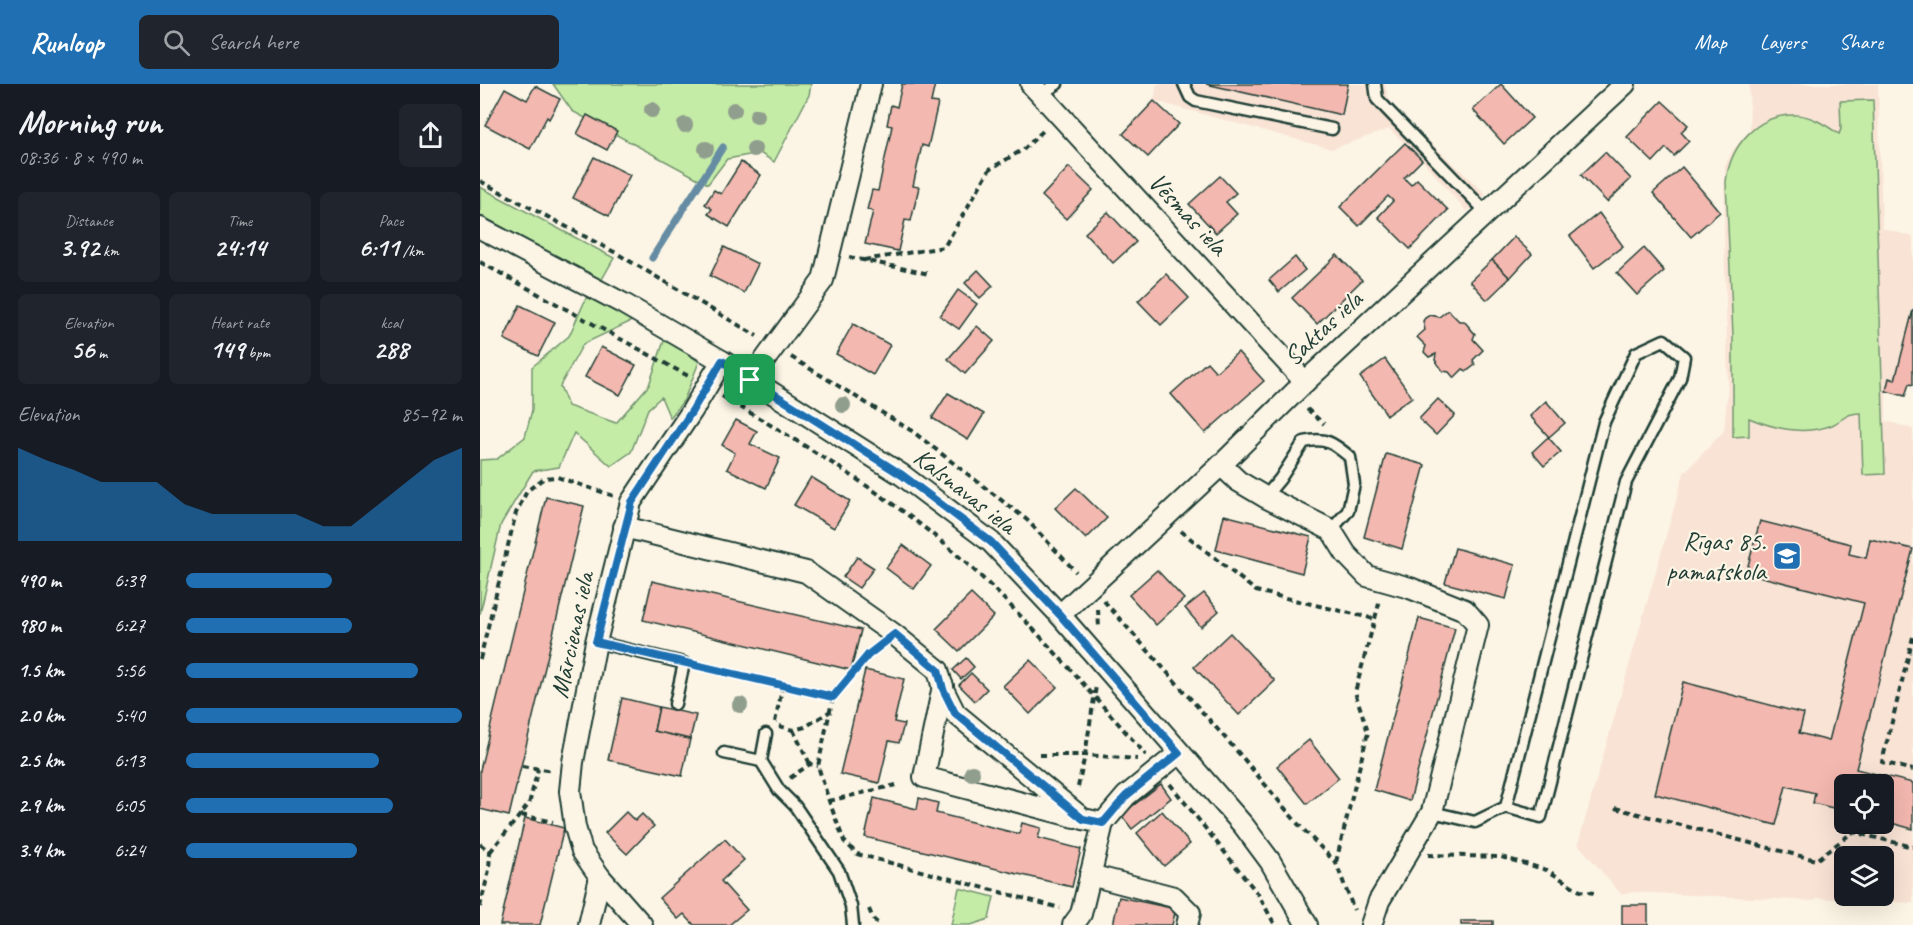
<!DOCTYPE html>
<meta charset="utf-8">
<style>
:root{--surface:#171b24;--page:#20242c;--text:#f1f3f6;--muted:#9ea1a6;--accent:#1f6fb2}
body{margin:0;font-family:Caveat,sans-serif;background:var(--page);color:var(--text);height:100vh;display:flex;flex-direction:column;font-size:22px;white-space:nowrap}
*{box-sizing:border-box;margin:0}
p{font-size:20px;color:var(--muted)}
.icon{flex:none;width:33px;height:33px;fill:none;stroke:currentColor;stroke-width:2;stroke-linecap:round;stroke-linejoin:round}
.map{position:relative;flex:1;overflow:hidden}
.side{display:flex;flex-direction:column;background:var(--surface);width:480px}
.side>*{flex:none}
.tools{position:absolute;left:1354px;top:690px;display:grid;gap:12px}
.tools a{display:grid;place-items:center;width:60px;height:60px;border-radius:9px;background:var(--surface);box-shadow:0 6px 24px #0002;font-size:30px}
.pin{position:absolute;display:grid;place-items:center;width:51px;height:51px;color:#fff;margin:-26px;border-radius:12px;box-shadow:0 3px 9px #0006}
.round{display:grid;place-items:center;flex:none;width:63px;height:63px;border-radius:9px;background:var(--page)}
.head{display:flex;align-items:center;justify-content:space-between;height:102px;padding:0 18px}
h1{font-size:33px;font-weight:600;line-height:45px}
.metrics{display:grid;grid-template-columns:repeat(3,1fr);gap:9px;height:102px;padding:6px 18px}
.metrics div{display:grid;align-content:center;border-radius:9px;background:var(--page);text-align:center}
.metrics b{font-size:26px;font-weight:600}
.metrics small{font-size:16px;font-weight:400}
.metrics p{font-size:16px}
.chart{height:168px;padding:12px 18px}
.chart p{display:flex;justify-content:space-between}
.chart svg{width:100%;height:108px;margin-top:6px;fill:var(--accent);opacity:.7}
ul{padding:0 18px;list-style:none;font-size:20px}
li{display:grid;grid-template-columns:96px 72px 1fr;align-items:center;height:45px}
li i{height:15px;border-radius:8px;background:var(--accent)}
header{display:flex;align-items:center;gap:36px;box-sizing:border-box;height:84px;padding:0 30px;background:var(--accent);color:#fff}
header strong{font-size:28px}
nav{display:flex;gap:33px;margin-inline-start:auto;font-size:21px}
.search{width:420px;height:54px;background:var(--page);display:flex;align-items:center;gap:15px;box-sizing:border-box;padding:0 21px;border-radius:9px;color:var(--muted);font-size:22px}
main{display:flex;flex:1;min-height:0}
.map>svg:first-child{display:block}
</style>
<header>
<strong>Runloop</strong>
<div class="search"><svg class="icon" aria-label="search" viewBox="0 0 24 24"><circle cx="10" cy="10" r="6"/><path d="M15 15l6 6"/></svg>Search here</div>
<nav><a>Map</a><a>Layers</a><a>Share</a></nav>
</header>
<main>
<section class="side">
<div class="head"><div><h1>Morning run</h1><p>08:36 · 8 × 490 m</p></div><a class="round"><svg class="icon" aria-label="share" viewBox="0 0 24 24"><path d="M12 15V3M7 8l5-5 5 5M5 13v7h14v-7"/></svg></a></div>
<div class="metrics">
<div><p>Distance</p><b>3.92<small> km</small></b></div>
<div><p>Time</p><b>24:14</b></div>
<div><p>Pace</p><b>6:11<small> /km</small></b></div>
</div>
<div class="metrics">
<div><p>Elevation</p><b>56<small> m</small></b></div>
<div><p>Heart rate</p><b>149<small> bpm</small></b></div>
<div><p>kcal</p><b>288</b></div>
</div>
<div class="chart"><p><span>Elevation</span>85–92 m</p>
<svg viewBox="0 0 160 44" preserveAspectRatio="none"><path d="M0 44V6L10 11L20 15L30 20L40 20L50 20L60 29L70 33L80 33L90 33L100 33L110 38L120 38L130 29L140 20L150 11L160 6V44z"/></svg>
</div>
<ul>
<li><b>490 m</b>6:39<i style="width:53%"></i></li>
<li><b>980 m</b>6:27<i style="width:60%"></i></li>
<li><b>1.5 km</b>5:56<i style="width:84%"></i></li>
<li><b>2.0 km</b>5:40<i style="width:100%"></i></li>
<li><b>2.5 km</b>6:13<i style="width:70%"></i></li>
<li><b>2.9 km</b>6:05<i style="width:75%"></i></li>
<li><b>3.4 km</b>6:24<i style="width:62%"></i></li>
</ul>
</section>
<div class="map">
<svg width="1433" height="841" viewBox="0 0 1433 841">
<rect width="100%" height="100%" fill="#fcf5e5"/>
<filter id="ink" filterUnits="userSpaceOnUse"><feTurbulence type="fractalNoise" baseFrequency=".0167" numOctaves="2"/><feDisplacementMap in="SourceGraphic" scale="12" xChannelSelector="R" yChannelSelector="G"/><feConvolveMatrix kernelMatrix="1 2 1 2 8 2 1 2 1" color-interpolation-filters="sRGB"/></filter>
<g filter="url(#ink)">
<g fill="#f9e3d5" fill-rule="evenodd">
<polygon points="677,0 905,0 910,21 1006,110 987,128 942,76 909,45 852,65 674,17"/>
<path d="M1269 0H1398L1402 144 1433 153V226L1415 296 1409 295 1406 307V337L1433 345V819L1337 814 1334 817 1153 808 1141 810 1098 760 1204 389 1244 347 1248 301 1244 148 1245 82 1253 66 1270 46ZM1365 700H1404V740H1365ZM1365 772H1404V812H1365Z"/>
</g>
<g fill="#c5eca7" stroke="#72946e" stroke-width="1.5">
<polygon points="73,0 331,0 329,11 294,78 280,69 247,75 228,100 92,27"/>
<path d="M1393 16 1405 390 1383 391 1381 329C1365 329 1365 335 1352 341 1324 352 1295 345 1269 334V352L1253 353V251L1246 98C1250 61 1278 29 1317 31 1333 32 1347 42 1359 50L1361 45 1360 17Z"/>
<polygon points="0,103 134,174 121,197 0,131"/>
<polygon points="108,210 156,235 103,260 80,302 88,322 136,339 169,301 185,254 219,278 204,316 190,334 181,313 168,325 151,368 131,382 94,349 79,383 53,387 21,440 0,530 0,376 17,375 45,353 52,326 52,283 89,252"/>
<polygon points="479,804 514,813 509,835 491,841 471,841"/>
</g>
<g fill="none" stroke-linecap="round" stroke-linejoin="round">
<polyline stroke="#658ca3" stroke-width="7" points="172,174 243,63"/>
</g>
<g fill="#f3b8af" stroke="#1f3d34" stroke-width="1.5">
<polygon points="422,0 455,0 451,18 458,19 448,63 442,61 433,102 439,103 431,137 425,136 418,167 385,160 393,127 387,126 392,106 398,107 412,42 407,41 411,21 417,23"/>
<polygon points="726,0 868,0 862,31"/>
<polygon points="1021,0 1052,34 1024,60 993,26"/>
<polygon points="55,2 80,15 69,35 67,33 50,65 5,41 25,4 47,16"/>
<polygon points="674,17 699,40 668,73 643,50"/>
<polygon points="1182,17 1208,41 1201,48 1209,57 1194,72 1186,64 1173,78 1147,53"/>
<polygon points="107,31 137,47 127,66 97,50"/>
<polygon points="925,59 942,76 924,94 931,101 937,95 968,126 930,165 898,133 913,117 908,112 879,142 860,123"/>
<polygon points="1125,68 1151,95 1127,118 1101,91"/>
<polygon points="114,73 150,91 129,132 93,114"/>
<polygon points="261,78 281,91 249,143 228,130 232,125 225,120 234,106 241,110"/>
<polygon points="589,83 613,106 586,135 562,112"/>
<polygon points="1202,83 1240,128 1211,153 1173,109"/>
<polygon points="740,92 756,109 746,118 757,130 736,149 709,120"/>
<polygon points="628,128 656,158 633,179 605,149"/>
<polygon points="1119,129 1143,162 1114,184 1090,152"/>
<polygon points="1034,153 1052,170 1030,194 1012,176"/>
<polygon points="244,163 278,180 264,209 230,192"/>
<polygon points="1164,164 1184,187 1157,211 1137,189"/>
<polygon points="857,171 882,196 837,240 812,214"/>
<polygon points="815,173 825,186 799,208 789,196"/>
<polygon points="1012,176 1030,194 1007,216 990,197"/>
<polygon points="498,186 513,202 500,214 485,199"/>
<polygon points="686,190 709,214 681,241 658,217"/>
<polygon points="478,206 497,220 479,245 460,232"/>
<polygon points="40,221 75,238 58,272 24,255"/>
<polygon points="968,226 979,237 984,237 995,250 993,255 1003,266 993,276 995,281 987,287 983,285 974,294 969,288 963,287 955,276 956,270 949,273 944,268 946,262 937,253 945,246 943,237 945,234 950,231 959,233"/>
<polygon points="1433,226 1433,301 1429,300 1425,312 1406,307 1409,294 1415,296"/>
<polygon points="373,240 410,261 393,291 356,270"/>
<polygon points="497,242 514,257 485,290 468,275"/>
<polygon points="121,263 156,281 140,311 105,293"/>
<polygon points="758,268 784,297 725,349 691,310 727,278 736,288"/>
<polygon points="905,275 932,313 907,331 880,293"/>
<polygon points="468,309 504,330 488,356 452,334"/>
<polygon points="958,315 975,331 956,351 939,335"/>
<polygon points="1066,317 1085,339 1069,353 1050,332"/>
<polygon points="256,336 277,347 270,360 300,374 286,404 247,385 255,369 242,361"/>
<polygon points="1068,353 1081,368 1064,382 1052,368"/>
<polygon points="906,370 945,381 922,465 884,453"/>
<polygon points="331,393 370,417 354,444 314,421"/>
<polygon points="596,404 627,434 606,455 575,424"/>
<polygon points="66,413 104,422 29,732 0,725 0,686"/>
<polygon points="744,431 831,453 822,489 736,466"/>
<polygon points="1280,437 1371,460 1369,470 1386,474 1390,455 1433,465 1376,685 1433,699 1433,745 1404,737 1404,700 1365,700 1365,727 1333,719 1335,709 1306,702 1296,741 1175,710 1203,598 1324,630 1319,649 1349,657 1384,519 1266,489"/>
<polygon points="423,461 451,482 434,505 406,484"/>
<polygon points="975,464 1035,481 1026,515 965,499"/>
<polygon points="377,473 394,484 379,504 363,493"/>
<polygon points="677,486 704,515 676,541 649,511"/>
<polygon points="172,497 381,546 371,586 163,536"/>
<polygon points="724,509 739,527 721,543 705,524"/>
<polygon points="491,510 514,532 479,567 456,545"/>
<polygon points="939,534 975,544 930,717 894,706"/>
<polygon points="750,549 795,597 759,631 714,583"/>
<polygon points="486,574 494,583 481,595 473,586"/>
<polygon points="550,576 577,603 550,630 523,602"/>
<polygon points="385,586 424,595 414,638 424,640 419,659 409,657 399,699 360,690"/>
<polygon points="491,589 507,605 495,617 479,601"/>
<polygon points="142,614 179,623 174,647 210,655 202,692 128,676"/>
<polygon points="179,623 216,631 210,655 174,647"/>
<polygon points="829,656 859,694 827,720 797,682"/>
<polygon points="681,700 691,714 652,745 641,731"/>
<polygon points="394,714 437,725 439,714 458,719 456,729 539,750 542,739 561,744 558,754 601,765 592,803 385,753"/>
<polygon points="682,727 710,760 684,782 657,749"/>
<polygon points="146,728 155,737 162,730 174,742 147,770 125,749"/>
<polygon points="45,734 84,744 60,841 20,841"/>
<polygon points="245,755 264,776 241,797 267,826 249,841 214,841 204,830 198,835 179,814"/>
<polygon points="639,813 696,825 692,841 633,841"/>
<rect x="1142" y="821" width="26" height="20"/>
<rect x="981" y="837" width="32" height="4"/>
</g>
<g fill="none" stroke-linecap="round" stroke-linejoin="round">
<g stroke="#1f3d34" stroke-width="15">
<g id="lane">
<polyline points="704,0 710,13 716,17 852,45"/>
<polyline points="895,0 897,15 1007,129"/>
<polyline points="561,10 577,0"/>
<path d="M785 413 800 395 824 358C846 353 853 359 870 373L874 400 868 427 851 446"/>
<polyline points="116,558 204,579 195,620"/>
<polyline points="244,669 281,677 286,650"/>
<polyline points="281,677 299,706 315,722 359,787 371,822 373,841"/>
<polyline points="952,728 995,738 1026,723 1124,338 1156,269 1184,256 1204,273 1200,294 1146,398 1061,733 1026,723"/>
</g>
</g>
<g stroke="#1f3d34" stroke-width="24">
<g id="street">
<polyline points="551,0 825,298"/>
<polyline points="0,144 144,220 242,277 422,391 511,458 580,531 764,742 790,777 827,841"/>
<polyline points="270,296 343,196 391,0"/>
<polyline points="741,381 758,397 785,413 851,446 866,470 887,492 930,504 985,526 998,541 952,728 899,817 891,841"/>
<polyline points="144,443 326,488 415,551 458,586 463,605 475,629 603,735 623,739"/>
<polyline points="580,531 741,381 825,298 1145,0"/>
<polyline points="463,602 444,693 595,733"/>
<polyline points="610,791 694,813 710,829 707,841"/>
<polyline points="109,841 120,793"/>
<polyline points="162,841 120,793 102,767 95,743 90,707 93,678 116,558 151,418 212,327 242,277"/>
<polyline points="593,841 601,830 623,739 646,712 699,669"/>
</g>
</g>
<g stroke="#1f3d34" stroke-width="4" stroke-dasharray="6 4.5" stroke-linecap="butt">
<polyline points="0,97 136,169 277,252"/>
<polyline points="369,173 449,190"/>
<polyline points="384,176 464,163 510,85 544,65 566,44"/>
<polyline points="0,178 210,293"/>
<polyline points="311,273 432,347 547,436 596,488"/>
<path d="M242 312C329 364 422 418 496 488 557 545 611 609 666 671"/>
<polyline points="827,325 844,340"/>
<polyline points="701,447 776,507 895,535"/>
<polyline points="624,517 763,674 818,740 856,779 874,826"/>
<polyline points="618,525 619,544"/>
<polyline points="1433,553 1402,678 1433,686"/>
<polyline points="0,575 36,429 47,407 64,394 77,393 134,412"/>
<polyline points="220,583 353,613 338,682 349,717 364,757 377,770 580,824"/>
<polyline points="353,613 388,571 398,563"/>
<polyline points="295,638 303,601"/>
<polyline points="299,642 313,646 325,643 349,628"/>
<polyline points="313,646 330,680"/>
<polyline points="560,671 605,671 657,675"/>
<polyline points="42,682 73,687"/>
<polyline points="310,694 330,680 338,682"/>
<polyline points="690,700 778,810 795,841"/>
<polyline points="598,703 605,671 616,602"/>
<polyline points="349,717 420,700"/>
<polyline points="1135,724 1336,776 1373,748 1433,763"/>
<polyline points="41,731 73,738"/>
<polyline points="0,760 10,768 9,786 0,823"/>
<polyline points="10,768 49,720 58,685"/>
<polyline points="948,771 1021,773 1067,786 1100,807 1114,809"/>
<polyline points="856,778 888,648 875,608 900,516"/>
<polyline points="389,825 393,835 400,841"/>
</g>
<use href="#lane" stroke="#fcf5e5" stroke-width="10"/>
<use href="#street" stroke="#fcf5e5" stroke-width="20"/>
</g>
<g fill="#909e8d">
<circle cx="172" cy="26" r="8"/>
<circle cx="254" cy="26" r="8"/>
<circle cx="277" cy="32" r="8"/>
<circle cx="205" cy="41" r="8"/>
<circle cx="226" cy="65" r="8"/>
<circle cx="274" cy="65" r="8"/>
<circle cx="363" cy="321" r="8"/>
<circle cx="260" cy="621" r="8"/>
<circle cx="492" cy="689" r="8"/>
</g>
</g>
<g fill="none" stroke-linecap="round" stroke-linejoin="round" filter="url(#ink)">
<g stroke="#fff" stroke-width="12">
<polygon id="route" points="242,277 422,391 511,458 580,531 699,669 646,712 623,739 603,735 475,629 463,605 458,586 415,550 388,571 353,613 116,558 152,418 212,327"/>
</g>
<use href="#route" stroke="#1f6fb2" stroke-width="8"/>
</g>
<defs>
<g id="school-square" transform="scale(1.5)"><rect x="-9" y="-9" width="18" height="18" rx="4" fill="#1f6fb2" stroke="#fcf5e5"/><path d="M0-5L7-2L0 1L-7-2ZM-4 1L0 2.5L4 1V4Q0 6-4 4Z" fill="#fff"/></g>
</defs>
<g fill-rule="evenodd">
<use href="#school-square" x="1307" y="472"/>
</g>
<g text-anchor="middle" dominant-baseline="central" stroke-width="4.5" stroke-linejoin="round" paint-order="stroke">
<g font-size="26" fill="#1f3d34" stroke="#fcf5e5">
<text transform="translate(708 130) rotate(47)">Vēsmas iela</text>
<text transform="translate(843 244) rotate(-43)">Saktas iela</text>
<text transform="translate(485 407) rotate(38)">Kalsnavas iela</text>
<text transform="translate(92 551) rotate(-78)">Mārcienas iela</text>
</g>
<g font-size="26" fill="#1f3d34" stroke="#fcf5e5" text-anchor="end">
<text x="1286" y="457">Rīgas 85.<tspan x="1286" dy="30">pamatskola</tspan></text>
</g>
</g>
</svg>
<div class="tools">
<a><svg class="icon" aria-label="locate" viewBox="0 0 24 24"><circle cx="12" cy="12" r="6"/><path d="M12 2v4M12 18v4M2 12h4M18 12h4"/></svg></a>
<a><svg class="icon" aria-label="layers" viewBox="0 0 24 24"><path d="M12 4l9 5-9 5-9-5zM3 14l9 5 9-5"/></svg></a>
</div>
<div class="pin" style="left:270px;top:296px;background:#1e9e55"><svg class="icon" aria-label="arrive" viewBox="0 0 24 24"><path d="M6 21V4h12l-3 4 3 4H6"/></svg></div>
</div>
</main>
